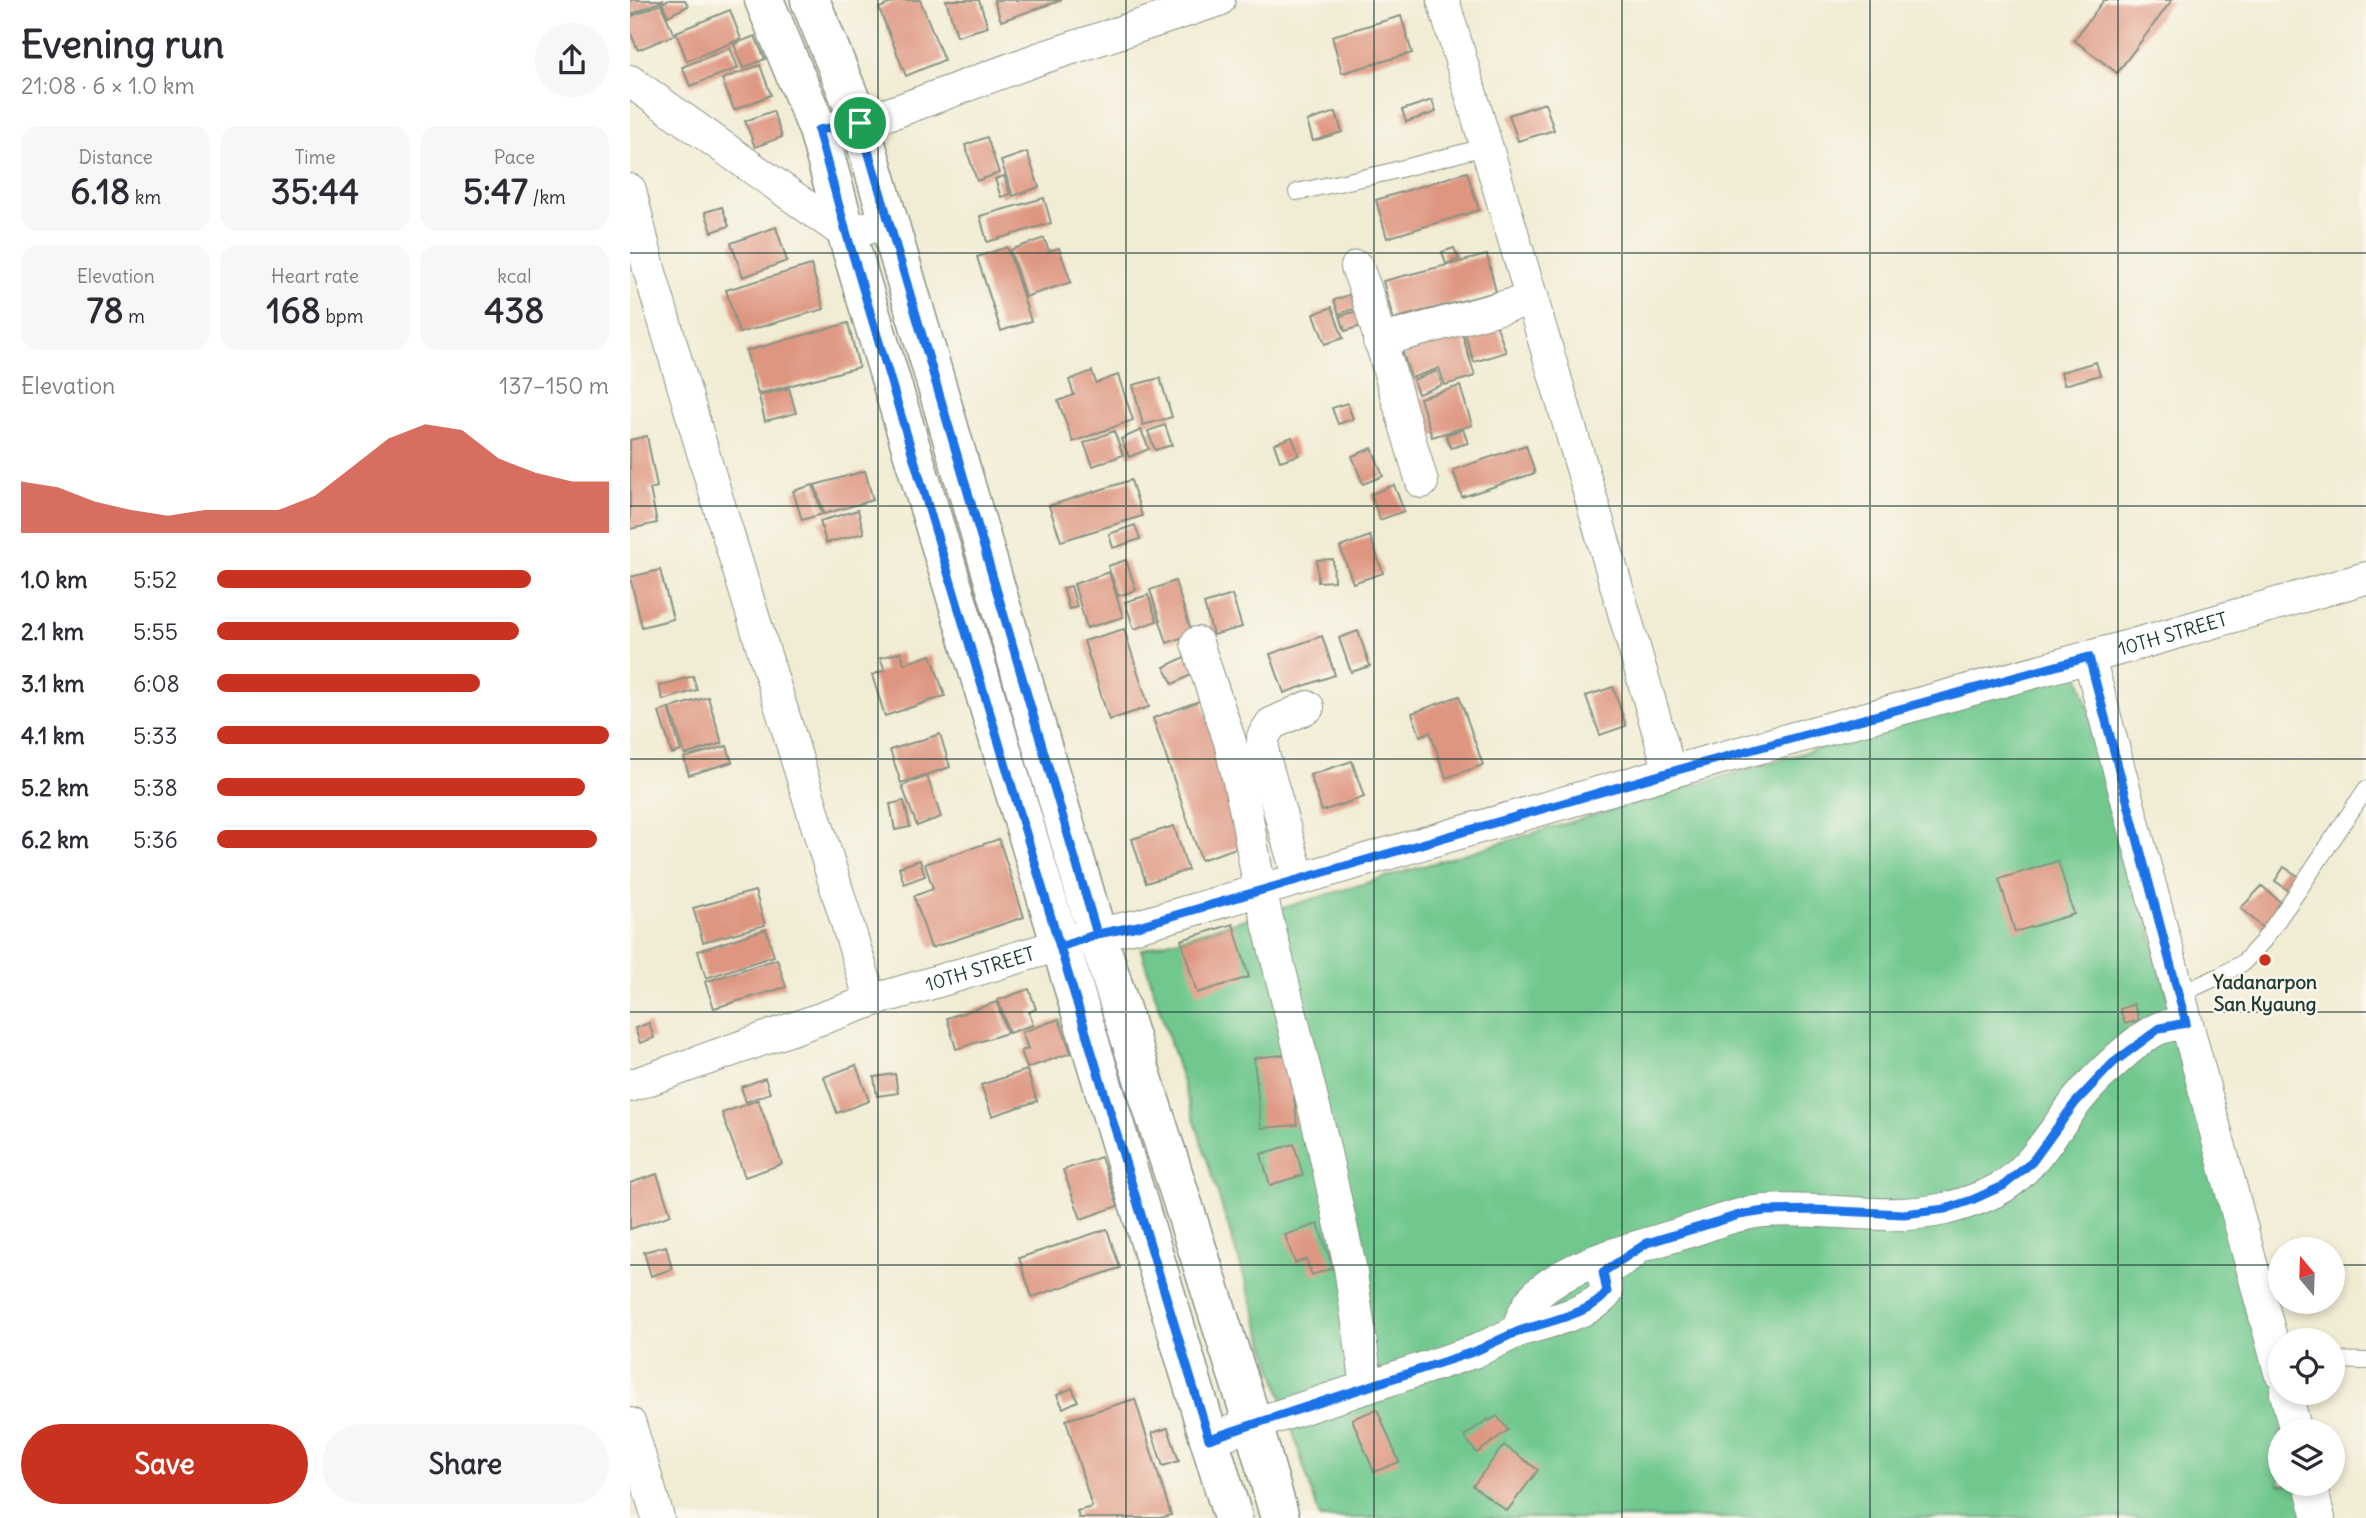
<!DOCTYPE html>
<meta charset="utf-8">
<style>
:root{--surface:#fff;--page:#f7f7f7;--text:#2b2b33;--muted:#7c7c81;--accent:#c8321e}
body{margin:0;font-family:Delius,sans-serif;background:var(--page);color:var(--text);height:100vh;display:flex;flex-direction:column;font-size:26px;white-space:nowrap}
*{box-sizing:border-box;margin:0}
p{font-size:23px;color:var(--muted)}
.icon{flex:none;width:38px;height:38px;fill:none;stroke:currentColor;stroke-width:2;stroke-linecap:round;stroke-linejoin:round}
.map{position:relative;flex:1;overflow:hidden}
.panel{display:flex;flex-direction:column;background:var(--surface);width:630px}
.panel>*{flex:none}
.needle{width:46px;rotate:341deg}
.fabs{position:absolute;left:1638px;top:1237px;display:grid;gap:14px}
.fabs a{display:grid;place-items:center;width:77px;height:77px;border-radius:50%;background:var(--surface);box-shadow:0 4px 10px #0003;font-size:35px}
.pin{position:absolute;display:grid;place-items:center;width:60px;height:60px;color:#fff;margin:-30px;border:4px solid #fff;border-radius:50%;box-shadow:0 2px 7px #0007}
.round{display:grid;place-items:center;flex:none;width:74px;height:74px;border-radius:37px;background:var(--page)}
.summary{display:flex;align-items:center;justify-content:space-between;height:119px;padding:0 21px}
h1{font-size:38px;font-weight:800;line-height:52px}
.metrics{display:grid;grid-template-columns:repeat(3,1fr);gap:10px;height:119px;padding:7px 21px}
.metrics div{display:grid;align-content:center;border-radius:18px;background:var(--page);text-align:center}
.metrics b{font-size:35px;font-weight:800}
.metrics small{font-size:19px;font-weight:400}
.metrics p{font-size:19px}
.chart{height:196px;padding:14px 21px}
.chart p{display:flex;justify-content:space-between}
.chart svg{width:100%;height:126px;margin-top:7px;fill:var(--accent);opacity:.7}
.action{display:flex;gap:14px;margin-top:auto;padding:14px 21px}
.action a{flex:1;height:80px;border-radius:42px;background:var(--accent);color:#fff;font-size:28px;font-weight:800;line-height:80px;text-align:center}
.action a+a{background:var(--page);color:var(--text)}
ul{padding:0 21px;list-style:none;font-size:23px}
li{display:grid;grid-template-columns:112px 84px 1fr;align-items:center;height:52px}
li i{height:18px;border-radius:9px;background:var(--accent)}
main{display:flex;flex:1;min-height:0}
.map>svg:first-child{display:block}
</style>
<main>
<section class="panel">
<div class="summary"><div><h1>Evening run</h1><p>21:08 · 6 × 1.0 km</p></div><a class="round"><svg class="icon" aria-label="share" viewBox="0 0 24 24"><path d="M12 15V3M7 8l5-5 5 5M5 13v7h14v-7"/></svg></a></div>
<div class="metrics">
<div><p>Distance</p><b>6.18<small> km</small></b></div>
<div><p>Time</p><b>35:44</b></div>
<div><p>Pace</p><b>5:47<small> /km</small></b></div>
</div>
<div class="metrics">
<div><p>Elevation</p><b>78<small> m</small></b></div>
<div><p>Heart rate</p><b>168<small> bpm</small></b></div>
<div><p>kcal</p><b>438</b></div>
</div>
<div class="chart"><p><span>Elevation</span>137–150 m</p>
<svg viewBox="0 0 160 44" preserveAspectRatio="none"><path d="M0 44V26L10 28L20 33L30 36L40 38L50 36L60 36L70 36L80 31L90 21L100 11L110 6L120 8L130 18L140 23L150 26L160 26V44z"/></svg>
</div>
<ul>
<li><b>1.0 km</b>5:52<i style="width:80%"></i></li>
<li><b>2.1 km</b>5:55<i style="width:77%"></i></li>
<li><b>3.1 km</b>6:08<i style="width:67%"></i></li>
<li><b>4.1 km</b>5:33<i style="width:100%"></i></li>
<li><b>5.2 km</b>5:38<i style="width:94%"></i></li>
<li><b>6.2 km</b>5:36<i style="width:97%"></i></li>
</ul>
<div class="action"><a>Save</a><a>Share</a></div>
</section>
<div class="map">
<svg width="1736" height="1518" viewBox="0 0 1736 1518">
<rect width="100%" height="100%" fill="#fbf7ec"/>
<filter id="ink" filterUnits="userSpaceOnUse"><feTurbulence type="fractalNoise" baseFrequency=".0143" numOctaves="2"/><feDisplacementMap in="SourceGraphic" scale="14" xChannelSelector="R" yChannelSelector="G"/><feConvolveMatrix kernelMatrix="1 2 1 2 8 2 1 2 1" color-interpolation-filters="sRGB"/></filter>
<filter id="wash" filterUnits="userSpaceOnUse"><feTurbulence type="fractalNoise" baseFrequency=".00686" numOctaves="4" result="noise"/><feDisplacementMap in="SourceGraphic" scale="28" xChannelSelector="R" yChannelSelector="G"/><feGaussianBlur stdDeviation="1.57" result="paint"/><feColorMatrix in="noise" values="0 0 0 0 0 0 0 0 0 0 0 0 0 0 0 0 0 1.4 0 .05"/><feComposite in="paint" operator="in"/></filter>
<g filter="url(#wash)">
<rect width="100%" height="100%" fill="#f1ecd4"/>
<polygon fill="#70c88e" stroke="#488261" stroke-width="2" points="1448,671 1660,1431 1650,1432 1650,1484 1675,1484 1684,1518 690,1518 511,950"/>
<g id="blocks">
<g fill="#de9681">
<polygon points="0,0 34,0 0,15"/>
<polygon points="39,0 55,0 58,6 38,16 32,3"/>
<polygon points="269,0 290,0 314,60 276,76 249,8"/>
<polygon points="316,0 349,0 358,27 327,36"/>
<polygon points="364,0 432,0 371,21"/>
<polygon points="1474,0 1542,0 1487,73 1444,40"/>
<polygon points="31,4 44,35 8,50 0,32 0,17"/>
<polygon points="100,10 111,39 57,61 46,32"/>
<polygon points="771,16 782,53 712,73 702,36"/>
<polygon points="125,36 135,59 113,68 104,44"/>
<polygon points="100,48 108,68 60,86 52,67"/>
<polygon points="130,65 141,95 104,110 92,79"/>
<polygon points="802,100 806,112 776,122 772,110"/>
<polygon points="915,103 924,130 888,141 879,115"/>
<polygon points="143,111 152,137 125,147 115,121"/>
<polygon points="706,112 712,132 683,141 677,121"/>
<polygon points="357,137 369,173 347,181 335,145"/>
<polygon points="397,152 409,187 383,196 371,161"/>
<polygon points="837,172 849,210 757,238 746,200"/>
<polygon points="374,176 380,194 371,197 365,179"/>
<polygon points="414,198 421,223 357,242 350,216"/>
<polygon points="92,207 99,226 82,232 75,212"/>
<polygon points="146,227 157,261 113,277 101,243"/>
<polygon points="414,238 419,251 429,248 441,282 395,297 380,250"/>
<polygon points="377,247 401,321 371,331 347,257"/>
<polygon points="824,248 829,259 816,264 812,252"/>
<polygon points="857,255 866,292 763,319 753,281"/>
<polygon points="181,265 194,309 109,333 96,290"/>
<polygon points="733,290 738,304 709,314 704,300"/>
<polygon points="702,307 713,338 695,344 684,314"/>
<polygon points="734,309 738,324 715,331 710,316"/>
<polygon points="865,321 876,352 844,362 834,331"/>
<polygon points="218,323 229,367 128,394 116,351"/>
<polygon points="831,330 845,376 815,385 809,368 781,378 772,350"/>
<polygon points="1466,362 1470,375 1434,385 1431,372"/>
<polygon points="462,371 466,383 488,375 503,420 443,442 428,401 444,395 439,380"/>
<polygon points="807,371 812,385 788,394 783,380"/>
<polygon points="530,378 542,417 513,425 503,385"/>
<polygon points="830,386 842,425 802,437 790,398"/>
<polygon points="159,388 166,413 135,421 129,396"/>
<polygon points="717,403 723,419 708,424 702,408"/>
<polygon points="535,425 542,445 525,450 518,431"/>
<polygon points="833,429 838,443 821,448 816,435"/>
<polygon points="511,430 519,449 499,457 491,439"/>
<polygon points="484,431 493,455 463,466 454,443"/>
<polygon points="17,436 27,487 20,489 27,523 0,529 0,440"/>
<polygon points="662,437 669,455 650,461 644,444"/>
<polygon points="896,445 905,473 832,497 823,470"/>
<polygon points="742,448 753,476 733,484 722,456"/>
<polygon points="235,471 243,500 194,514 185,485"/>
<polygon points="501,480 512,516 431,541 419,506"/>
<polygon points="183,485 192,514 172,520 163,491"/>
<polygon points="764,485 774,511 750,520 741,494"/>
<polygon points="228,510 234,533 196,543 190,521"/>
<polygon points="505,525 510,539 483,548 479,534"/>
<polygon points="740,536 753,573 723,583 710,547"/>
<polygon points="703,559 704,581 688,582 687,560"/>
<polygon points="496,560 506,590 488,596 478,566"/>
<polygon points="30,570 43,619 12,627 0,577"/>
<polygon points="479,572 493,617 457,628 444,584"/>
<polygon points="545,581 562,634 537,643 520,590"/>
<polygon points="441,586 447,607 439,609 433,588"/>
<polygon points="518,595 527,621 504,629 495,602"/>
<polygon points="602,595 612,627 583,635 574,604"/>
<polygon points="494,629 519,707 479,720 454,641"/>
<polygon points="728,631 740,666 721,672 709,638"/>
<polygon points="692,636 705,675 654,693 640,654"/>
<polygon points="271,652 274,664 301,655 315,696 255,716 242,675 255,670 250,658"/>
<polygon points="559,655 567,672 543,684 534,667"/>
<polygon points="63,676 67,690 33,700 29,686"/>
<polygon points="983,687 996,726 970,735 956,696"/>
<polygon points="829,696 853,765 816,778 800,732 790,736 782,713"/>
<polygon points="78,697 92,743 55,755 40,708"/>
<polygon points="572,700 621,843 571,860 523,718"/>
<polygon points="38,708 51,751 42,754 29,712"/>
<polygon points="310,734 320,767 271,783 260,750"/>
<polygon points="97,746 102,762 59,775 54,758"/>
<polygon points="722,761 734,797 692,811 680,775"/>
<polygon points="297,776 311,817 287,826 272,786"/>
<polygon points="274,801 280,827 265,830 260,804"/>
<polygon points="544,826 558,870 516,883 502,839"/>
<polygon points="369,839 394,917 301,948 284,896 303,889 295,864"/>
<polygon points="290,860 295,876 274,884 269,867"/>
<polygon points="1428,861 1444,914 1385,932 1369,879"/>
<polygon points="1654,867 1671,878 1661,892 1645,881"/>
<polygon points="1632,886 1654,905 1634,929 1611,908"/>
<polygon points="125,891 135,925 73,942 63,908"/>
<polygon points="603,924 619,977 567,993 551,940"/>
<polygon points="136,929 144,956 76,978 68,951"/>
<polygon points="147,959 156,987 84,1008 75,982"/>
<polygon points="399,989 406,1009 399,1012 403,1025 379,1033 368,1000"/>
<polygon points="367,1002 377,1033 326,1049 317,1018"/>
<polygon points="1504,1004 1509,1020 1495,1024 1490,1009"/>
<polygon points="429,1019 441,1053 397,1068 391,1051 398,1049 392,1032"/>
<polygon points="19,1023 24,1038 10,1043 5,1028"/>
<polygon points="660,1054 667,1125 631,1128 624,1058"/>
<polygon points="226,1065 239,1101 207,1113 194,1077"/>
<polygon points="397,1070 407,1101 362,1116 351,1085"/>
<polygon points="265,1074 268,1093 247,1096 244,1077"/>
<polygon points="135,1078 140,1093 116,1102 111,1087"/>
<polygon points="128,1100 152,1164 115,1177 92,1113"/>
<polygon points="664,1144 673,1175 640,1185 631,1154"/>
<polygon points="471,1157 488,1206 451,1219 433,1170"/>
<polygon points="27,1174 41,1215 0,1229 0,1183"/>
<polygon points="688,1224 703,1268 682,1275 676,1259 665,1263 655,1235"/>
<polygon points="477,1229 490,1268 402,1297 389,1258"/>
<polygon points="36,1246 42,1269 21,1276 14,1252"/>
<polygon points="442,1388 448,1401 433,1408 427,1395"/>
<polygon points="505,1399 541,1515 530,1518 449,1518 447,1511 462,1507 436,1420"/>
<polygon points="747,1409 769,1462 744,1472 722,1419"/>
<polygon points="867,1416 878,1430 847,1453 834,1436 858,1419 859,1421"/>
<polygon points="538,1428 549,1461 533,1466 522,1433"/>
<polygon points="874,1445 908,1470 877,1511 843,1486"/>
</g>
</g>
</g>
<g filter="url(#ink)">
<use href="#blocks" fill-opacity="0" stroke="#889484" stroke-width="2"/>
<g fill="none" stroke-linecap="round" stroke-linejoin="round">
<g stroke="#889484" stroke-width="18">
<g id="lane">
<polyline points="667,192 755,173 858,146"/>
<polyline points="1548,995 1592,975 1614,962 1633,941 1668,891 1736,789"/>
<polyline points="1703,1360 1736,1361"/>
</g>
</g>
<g stroke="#889484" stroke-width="34">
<g id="street">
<polyline points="813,0 963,505 1040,772"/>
<polyline points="0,81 217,235 258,221"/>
<polyline points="188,130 230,123 270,110 408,59 589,0"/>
<polyline points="0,190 19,269 77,466 241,1001"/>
<polyline points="727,267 735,288 792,482"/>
<polyline points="749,341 903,299"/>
<polyline points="567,643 600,742 616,812 630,891 692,1139 720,1267 737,1387"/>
<polyline points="1459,657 1650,1372"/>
<polyline points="669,879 633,754 633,737 641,724 678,707"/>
<path id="s1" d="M0 1086 241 1001 467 934 507 926 1040 772 1514 642 1736 578"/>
<path d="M888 1331C912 1323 963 1313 977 1292L973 1272 1001 1254"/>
<polyline points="1656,1393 1666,1432"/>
<polyline points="0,1424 28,1518"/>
<path d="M579 1439 846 1351 888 1331C890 1319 898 1303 907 1294 944 1261 1007 1248 1053 1233 1080 1225 1106 1213 1135 1211 1194 1206 1256 1222 1315 1209 1334 1204 1358 1196 1374 1186 1404 1166 1422 1133 1443 1106 1459 1084 1506 1038 1530 1028 1538 1025 1548 1024 1556 1023"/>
<polyline points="1680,1484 1689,1518"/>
</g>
</g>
<g stroke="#889484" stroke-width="41">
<g id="primary">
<polyline points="134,0 188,130 217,235 603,1518"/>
<polyline points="180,0 230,123 467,934 623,1424 650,1518"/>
</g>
</g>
<use href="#lane" stroke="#fff" stroke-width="16"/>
<use href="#street" stroke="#fff" stroke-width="32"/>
<use href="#primary" stroke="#fff" stroke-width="38"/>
</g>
</g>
<g fill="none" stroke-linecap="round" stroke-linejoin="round" filter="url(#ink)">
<g stroke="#fff" stroke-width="14">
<path id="route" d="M230 123 467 934 430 947 579 1439 846 1351C861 1344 876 1336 892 1330 916 1322 963 1313 977 1292L973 1272 1017 1243 1109 1215 1135 1211 1185 1210 1274 1214 1315 1209 1342 1200 1373 1186 1402 1162 1445 1103 1483 1063 1530 1028 1556 1023 1459 657 1040 772 508 926 467 934 430 947 217 235 188 130 230 123"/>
</g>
<use href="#route" stroke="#1a73e8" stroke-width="9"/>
</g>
<path fill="none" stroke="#1f3d34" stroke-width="2" stroke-opacity="0.55" d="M248 0V1518M496 0V1518M744 0V1518M992 0V1518M1240 0V1518M1488 0V1518M0 253H1736M0 506H1736M0 759H1736M0 1012H1736M0 1265H1650M1703 1265H1736"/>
<circle fill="#c8321e" stroke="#fbf7ec" stroke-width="2.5" cx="1635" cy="960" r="7"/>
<g text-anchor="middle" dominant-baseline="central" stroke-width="5" stroke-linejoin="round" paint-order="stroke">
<g font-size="19" fill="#1f3d34" stroke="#fbf7ec">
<text stroke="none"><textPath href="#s1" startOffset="1608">10TH STREET</textPath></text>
<text stroke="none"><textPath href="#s1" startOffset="369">10TH STREET</textPath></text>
</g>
<g font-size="19" font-weight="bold" fill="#1f3d34" stroke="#fbf7ec">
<text x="1635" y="982">Yadanarpon<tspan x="1635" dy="22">San Kyaung</tspan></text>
</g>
</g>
</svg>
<div class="fabs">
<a><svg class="needle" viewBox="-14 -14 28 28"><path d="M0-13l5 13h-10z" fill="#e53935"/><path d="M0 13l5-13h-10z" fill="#7c7c81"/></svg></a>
<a><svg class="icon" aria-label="locate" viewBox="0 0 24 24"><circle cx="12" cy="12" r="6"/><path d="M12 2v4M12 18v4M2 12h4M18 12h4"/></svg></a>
<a><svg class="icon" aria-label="layers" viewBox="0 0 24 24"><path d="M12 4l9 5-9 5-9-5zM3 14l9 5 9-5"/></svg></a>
</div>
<div class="pin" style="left:230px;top:123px;background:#1e9e55"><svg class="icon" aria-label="arrive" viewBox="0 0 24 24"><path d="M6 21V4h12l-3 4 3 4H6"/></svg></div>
</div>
</main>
